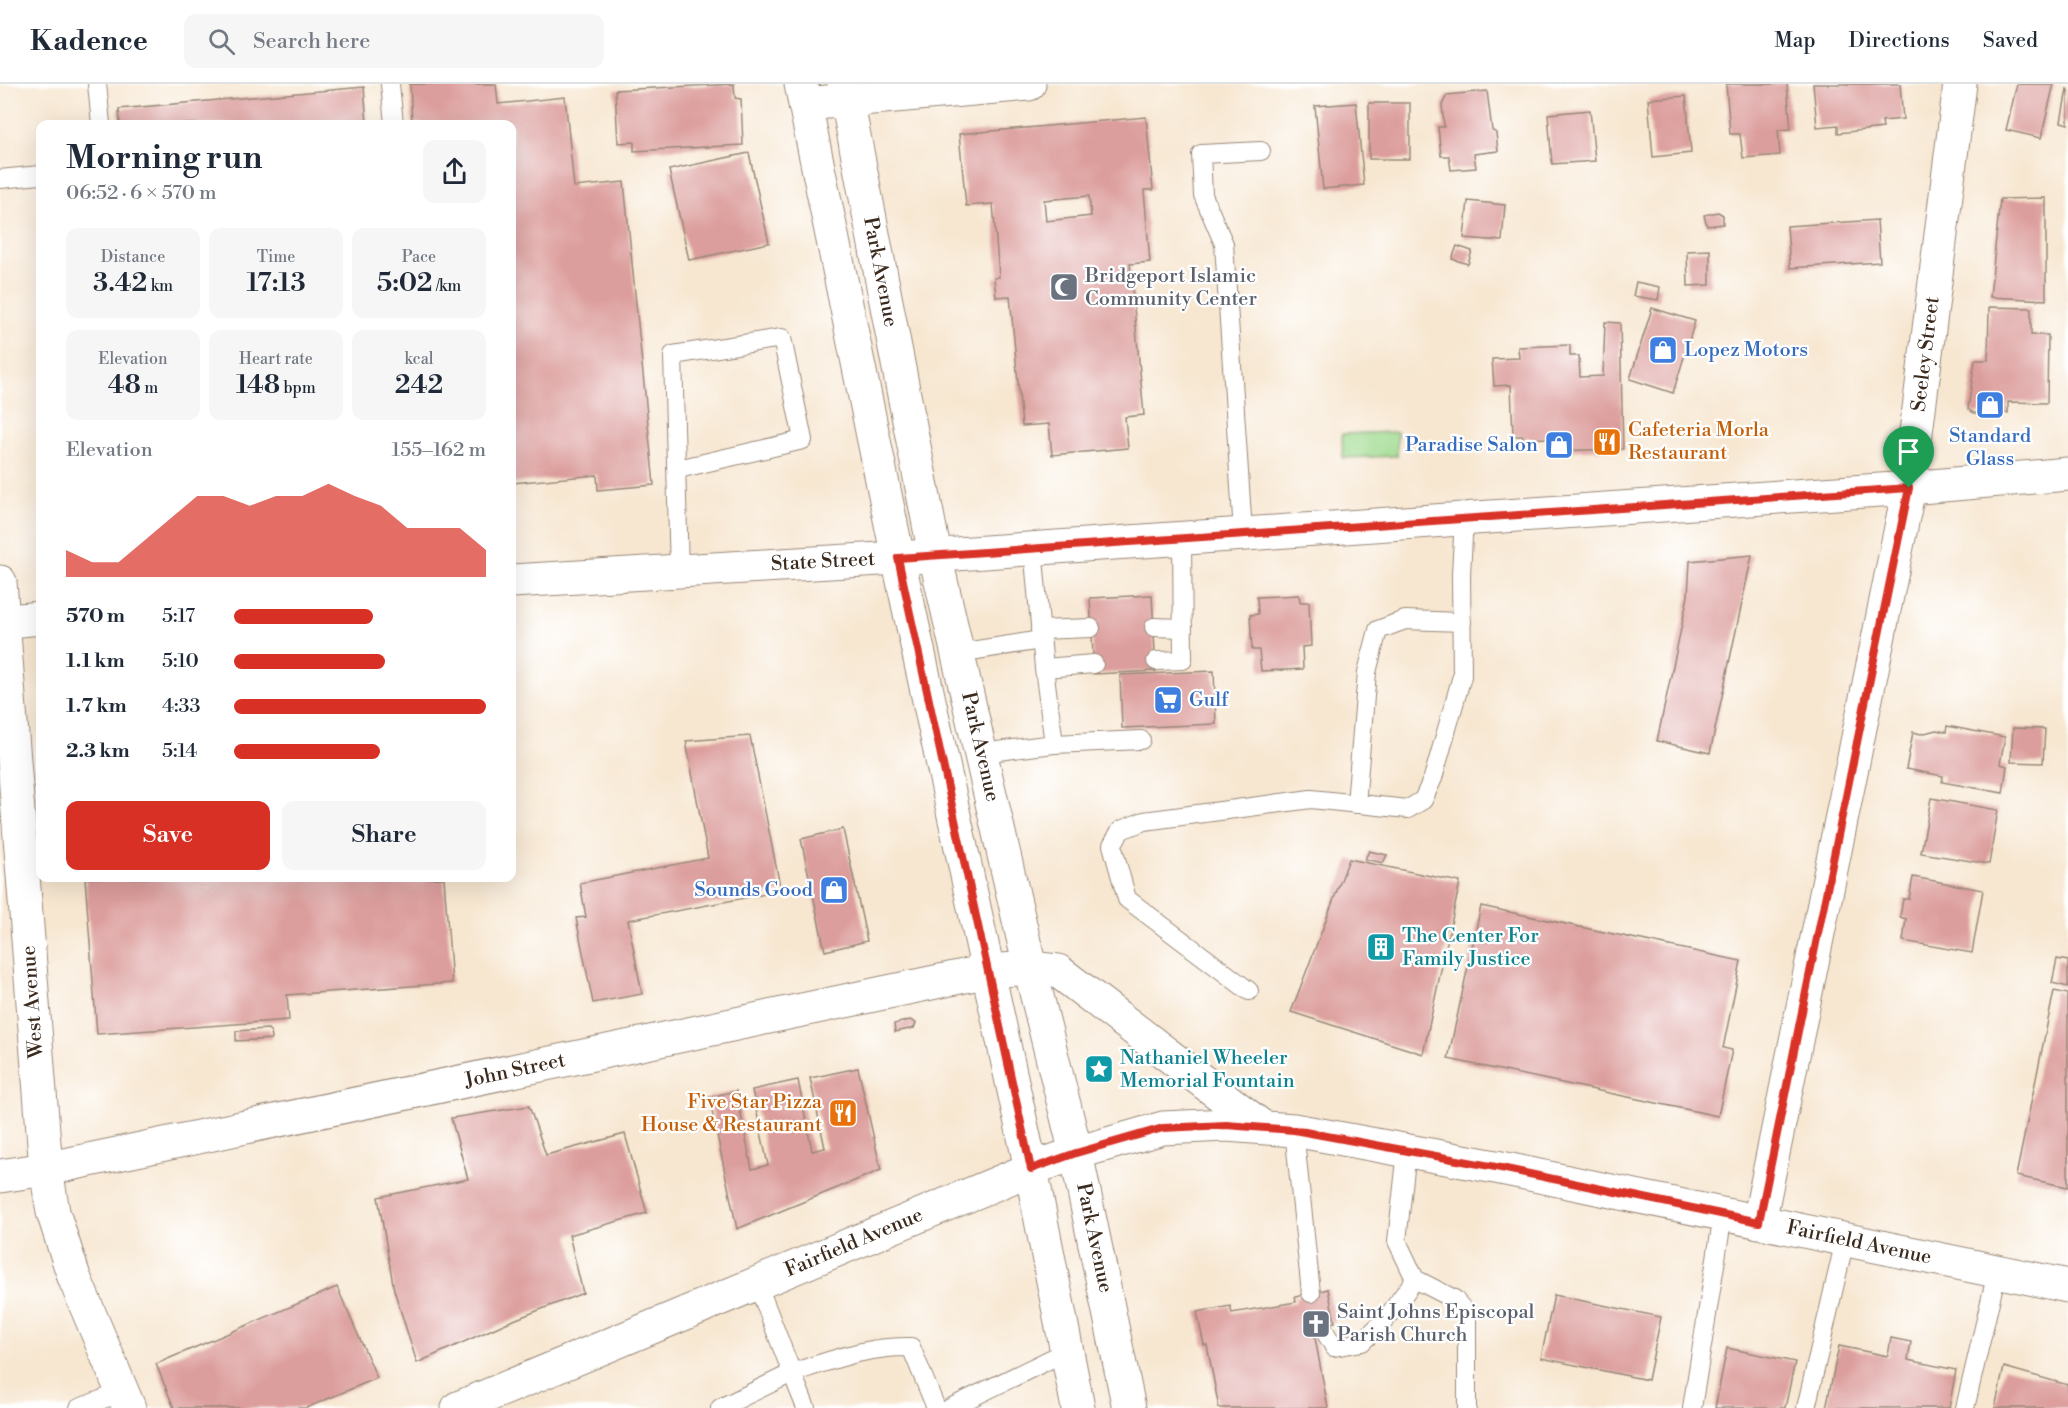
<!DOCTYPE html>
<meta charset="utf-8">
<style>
:root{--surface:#fff;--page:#f6f6f7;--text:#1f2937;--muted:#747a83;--line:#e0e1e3;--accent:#d93025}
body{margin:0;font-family:"Libre Bodoni",serif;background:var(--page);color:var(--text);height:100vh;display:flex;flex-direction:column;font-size:22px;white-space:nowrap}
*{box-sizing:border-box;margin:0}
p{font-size:20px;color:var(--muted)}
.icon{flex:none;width:33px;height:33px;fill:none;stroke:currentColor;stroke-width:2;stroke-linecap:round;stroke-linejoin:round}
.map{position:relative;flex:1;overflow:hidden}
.panel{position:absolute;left:36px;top:36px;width:480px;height:762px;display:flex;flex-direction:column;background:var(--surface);border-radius:12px;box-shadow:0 6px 24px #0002}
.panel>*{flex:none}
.pin{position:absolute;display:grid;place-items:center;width:51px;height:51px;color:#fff;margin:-62px -26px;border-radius:50% 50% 50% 0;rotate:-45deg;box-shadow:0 0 6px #0007}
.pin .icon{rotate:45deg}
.round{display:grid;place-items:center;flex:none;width:63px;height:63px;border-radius:12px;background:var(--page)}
.summary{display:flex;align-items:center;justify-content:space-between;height:102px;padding:0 30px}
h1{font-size:33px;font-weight:600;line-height:45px}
.stats{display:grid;grid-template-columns:repeat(3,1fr);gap:9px;height:102px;padding:6px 30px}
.stats div{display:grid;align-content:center;border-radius:12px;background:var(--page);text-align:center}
.stats b{font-size:26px;font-weight:600}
.stats small{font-size:16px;font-weight:400}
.stats p{font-size:16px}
.chart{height:168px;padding:12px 30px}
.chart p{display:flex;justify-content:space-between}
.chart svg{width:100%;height:108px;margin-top:6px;fill:var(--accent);opacity:.7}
.action{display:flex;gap:12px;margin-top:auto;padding:12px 30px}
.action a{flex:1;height:69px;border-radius:12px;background:var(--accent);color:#fff;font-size:24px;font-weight:600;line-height:69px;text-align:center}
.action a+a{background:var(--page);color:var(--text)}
ul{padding:0 30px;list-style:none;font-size:20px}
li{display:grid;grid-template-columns:96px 72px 1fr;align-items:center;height:45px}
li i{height:15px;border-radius:8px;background:var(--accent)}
header{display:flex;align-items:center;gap:36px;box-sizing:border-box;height:84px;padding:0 30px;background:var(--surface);border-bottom:2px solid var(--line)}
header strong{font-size:28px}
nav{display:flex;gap:33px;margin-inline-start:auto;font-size:21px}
.search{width:420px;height:54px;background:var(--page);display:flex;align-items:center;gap:15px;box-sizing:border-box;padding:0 21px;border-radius:12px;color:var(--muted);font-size:22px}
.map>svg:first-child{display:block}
</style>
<header>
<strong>Kadence</strong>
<div class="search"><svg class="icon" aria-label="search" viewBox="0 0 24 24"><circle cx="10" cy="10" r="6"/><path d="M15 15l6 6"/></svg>Search here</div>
<nav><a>Map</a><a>Directions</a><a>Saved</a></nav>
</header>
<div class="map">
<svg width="2068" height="1324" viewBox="0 0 2068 1324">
<rect width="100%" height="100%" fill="#fff"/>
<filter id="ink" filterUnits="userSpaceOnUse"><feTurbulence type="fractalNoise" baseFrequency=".0167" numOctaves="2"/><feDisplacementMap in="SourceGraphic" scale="12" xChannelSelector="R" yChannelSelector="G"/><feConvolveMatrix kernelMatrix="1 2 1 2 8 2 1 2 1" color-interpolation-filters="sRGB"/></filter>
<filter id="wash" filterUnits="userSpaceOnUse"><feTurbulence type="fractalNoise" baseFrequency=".008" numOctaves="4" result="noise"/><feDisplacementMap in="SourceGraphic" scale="24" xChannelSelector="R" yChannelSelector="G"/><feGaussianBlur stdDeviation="1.35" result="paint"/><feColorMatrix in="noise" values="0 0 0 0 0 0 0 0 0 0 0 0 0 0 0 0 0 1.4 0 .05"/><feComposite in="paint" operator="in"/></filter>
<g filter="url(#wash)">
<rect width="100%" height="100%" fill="#f7e7d1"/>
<polygon fill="#9eda8d" stroke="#6c8256" stroke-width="1.5" points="1397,348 1397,372 1343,374 1342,350"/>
<g id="blocks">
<g fill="#dc9e9c" fill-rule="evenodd">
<polygon points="410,0 496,0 498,20 565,13 574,103 624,98 654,401 598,406 597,391 512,399 512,40 412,40"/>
<polygon points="734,0 735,14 741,15 743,61 634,67 634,58 618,59 615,6"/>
<polygon points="1726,0 1787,0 1791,45 1778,46 1780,71 1743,74 1740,50 1730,50"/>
<polygon points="1813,0 1900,0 1903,35 1882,37 1883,44 1838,49 1838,41 1817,43"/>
<polygon points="2017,0 2054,0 2041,54 2006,46"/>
<polygon points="364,3 367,40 120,40 119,25"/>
<polygon points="2067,5 2068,6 2068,40 2061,38"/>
<polygon points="1487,7 1492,46 1496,49 1498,67 1474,70 1476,84 1451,86 1449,72 1441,72 1438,43 1444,43 1442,21 1447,11"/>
<polygon points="1686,12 1691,69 1653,73 1648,15"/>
<polygon points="1356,19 1364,101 1323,105 1315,22"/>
<rect x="1369" y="19" width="41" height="56"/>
<polygon points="1590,26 1595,77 1552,80 1548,30"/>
<path d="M1146 33 1153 106H1144L1150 178 1130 180 1144 331 1125 333 1128 364 1052 371 1049 340 1022 342 1010 212 996 213 994 194 999 193 993 120 966 122 959 50ZM1089 112 1091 132 1046 137 1044 116Z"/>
<polygon points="749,69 769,159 689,176 669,86"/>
<polygon points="2046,114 2046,216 1990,213 2000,115"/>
<polygon points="1468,117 1505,121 1502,157 1464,154"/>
<polygon points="1718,128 1723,131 1723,140 1707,142 1704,131"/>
<polygon points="1877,136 1880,178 1790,184 1787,142"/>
<polygon points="1457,162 1472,167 1468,180 1452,175"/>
<polygon points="1710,166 1710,201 1688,202 1687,167"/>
<polygon points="1636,198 1660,203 1658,216 1633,212"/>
<polygon points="1989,223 2031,224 2031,251 2048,251 2047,319 2008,318 2008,329 1974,329 1968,325 1975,276 1988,276"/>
<polygon points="1652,224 1695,237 1673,309 1630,295"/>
<polygon points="1605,238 1620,239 1623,365 1550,367 1549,354 1523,355 1523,352 1513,352 1511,301 1494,302 1492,275 1519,274 1518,263 1570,261 1570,272 1579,272 1580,293 1603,292"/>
<polygon points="1752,471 1710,669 1657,657 1688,512 1690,477"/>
<polygon points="1152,511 1156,587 1094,590 1090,514"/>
<polygon points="1299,511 1300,518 1309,518 1311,562 1302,563 1303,585 1261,587 1259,566 1252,566 1250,531 1258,530 1257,513"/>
<polygon points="1214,587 1216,640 1122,644 1120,591"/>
<polygon points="1947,642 2005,653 2000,680 2007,682 2003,709 1942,698 1943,692 1906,685 1913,648 1921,650 1936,646 1946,648"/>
<polygon points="2013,644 2045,645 2043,679 2011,678"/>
<polygon points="750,652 781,807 628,836 642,910 593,919 576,834 586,833 580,799 708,774 686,657"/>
<polygon points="1931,714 1998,726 1989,780 1921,769"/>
<polygon points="843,745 867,857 825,867 801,755"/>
<polygon points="1369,767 1387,771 1383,779 1365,775"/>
<polygon points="1349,775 1460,798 1423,970 1291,928"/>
<polygon points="1913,793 1983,806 1972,869 1903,857 1906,835 1900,833 1903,815 1909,815"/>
<polygon points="85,794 444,794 452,899 287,911 289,936 97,950"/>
<polygon points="1481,822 1741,877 1723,964 1732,966 1718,1032 1448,975"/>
<polygon points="2057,875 2068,877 2068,903 2052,899"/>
<polygon points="2054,907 2068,910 2068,1103 2016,1092"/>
<polygon points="910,936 916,939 914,944 895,948 894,940"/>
<polygon points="268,945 271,948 272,955 236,957 236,947"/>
<polygon points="858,984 881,1086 737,1145 709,1013 736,1007 752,1085 768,1081 752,1006 798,996 812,1067 825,1064 810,994"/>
<polygon points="529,1022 546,1071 625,1050 647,1129 569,1151 583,1209 506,1239 417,1279 394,1206 378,1113 468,1095 451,1034"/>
<polygon points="337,1203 377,1294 306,1324 174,1324 156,1280"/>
<polygon points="1328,1205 1335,1238 1313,1243 1328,1324 1219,1324 1207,1261 1204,1261 1197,1228 1230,1222 1232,1229 1296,1218 1295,1213"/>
<polygon points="1554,1211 1661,1233 1648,1296 1541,1274"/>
<polygon points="1891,1254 1911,1258 1908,1276 1956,1286 1949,1324 1826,1324 1839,1262 1888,1272"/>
<polygon points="1727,1264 1795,1278 1785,1324 1715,1324"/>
<polygon points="2004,1283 2068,1301 2068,1324 1995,1324"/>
</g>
</g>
</g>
<g filter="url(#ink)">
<use href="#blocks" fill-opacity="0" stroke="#998878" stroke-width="1.5"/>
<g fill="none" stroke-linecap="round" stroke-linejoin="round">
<g stroke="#998878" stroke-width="20">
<g id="lane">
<polyline points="97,0 101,40"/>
<polyline points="390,0 394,40"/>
<polyline points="0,95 40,91"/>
<polyline points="678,385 803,356 782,254 673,271 679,487"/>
<polyline points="1243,449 1224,160 1203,111 1201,70 1261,67"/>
<polyline points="1033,464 1044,584"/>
<polyline points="1154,543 1183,544"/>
<polyline points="1040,546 1091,544"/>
<polyline points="958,569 1041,556"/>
<polyline points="1156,577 1183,576 1182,453"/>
<polyline points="1054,660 1141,656"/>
<polyline points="981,669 1054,660 1044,584 1094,580"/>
<polyline points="1356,720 1367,588 1378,546 1405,536 1462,538"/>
<polyline points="1249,907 1127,815 1112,761 1121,746 1144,737 1311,715 1408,725 1423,716 1433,694 1462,592 1461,490 1464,434"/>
<polyline points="1294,1046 1311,1209"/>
<polyline points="1407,1067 1397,1157 1415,1195 1454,1215 1467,1230 1467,1324"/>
<path d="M757 1199 792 1289C832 1276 868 1262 911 1263L936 1324"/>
<polyline points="1321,1241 1334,1263 1362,1258 1386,1235 1415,1195"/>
<polyline points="79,1324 122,1308"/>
<polyline points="720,1324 792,1289 806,1324"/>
<polyline points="950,1324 1067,1267"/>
<polyline points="1692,1324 1723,1131"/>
<polyline points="1806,1324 1845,1156"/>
<polyline points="1965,1324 1997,1188"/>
</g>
</g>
<g stroke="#998878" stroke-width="35">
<g id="street">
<polyline points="805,20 1029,0"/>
<polyline points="0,498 46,1085 53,1128 74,1193 129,1324"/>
<polyline points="1759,1138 1909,404 1960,0"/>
</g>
</g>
<g stroke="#998878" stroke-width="35">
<g id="secondary">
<polyline points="801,0 898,474 1031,1085 1078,1324"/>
<polyline points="844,0 935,471 1030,884 1076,1069 1129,1324"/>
<polyline points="512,497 898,474 1909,404 2068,390"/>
<polyline points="0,538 40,534"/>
<polyline points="0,1092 46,1085 988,887 1030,884 1058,887 1261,1042"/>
<polyline points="458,1324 1031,1085 1076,1069 1163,1044 1226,1041 1294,1046 1501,1084 2068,1202"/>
</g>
</g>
<use href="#lane" stroke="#fff" stroke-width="18"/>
<use href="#street" stroke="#fff" stroke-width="33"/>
<use href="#secondary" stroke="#fff" stroke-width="33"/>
</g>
</g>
<g fill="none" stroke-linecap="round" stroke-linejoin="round" filter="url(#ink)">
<g stroke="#fff" stroke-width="12">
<polygon id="route" points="1909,404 1759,1138 1501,1084 1294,1046 1226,1041 1163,1044 1076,1069 1031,1085 898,474"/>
</g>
<use href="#route" stroke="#d93025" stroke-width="8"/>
</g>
<defs>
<g id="mosque-square" transform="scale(1.5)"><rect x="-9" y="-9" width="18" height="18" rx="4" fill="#6b7280" stroke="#fff"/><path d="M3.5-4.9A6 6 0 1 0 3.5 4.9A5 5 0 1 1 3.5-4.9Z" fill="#fff"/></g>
<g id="shop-square" transform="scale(1.5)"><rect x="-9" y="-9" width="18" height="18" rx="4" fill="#3f7fe0" stroke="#fff"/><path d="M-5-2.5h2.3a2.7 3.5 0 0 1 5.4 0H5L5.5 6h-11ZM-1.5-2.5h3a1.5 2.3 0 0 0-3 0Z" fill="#fff"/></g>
<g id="restaurant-square" transform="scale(1.5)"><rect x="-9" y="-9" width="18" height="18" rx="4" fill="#e8710a" stroke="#fff"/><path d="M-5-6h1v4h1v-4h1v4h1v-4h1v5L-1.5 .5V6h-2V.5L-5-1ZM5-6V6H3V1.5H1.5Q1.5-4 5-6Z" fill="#fff"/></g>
<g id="supermarket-square" transform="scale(1.5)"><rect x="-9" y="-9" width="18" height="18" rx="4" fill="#3f7fe0" stroke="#fff"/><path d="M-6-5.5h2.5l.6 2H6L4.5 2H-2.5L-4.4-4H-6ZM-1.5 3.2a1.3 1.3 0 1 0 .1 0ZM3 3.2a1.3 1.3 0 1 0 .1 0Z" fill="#fff"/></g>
<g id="building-square" transform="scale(1.5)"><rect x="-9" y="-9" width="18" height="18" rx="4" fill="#0f9aa8" stroke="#fff"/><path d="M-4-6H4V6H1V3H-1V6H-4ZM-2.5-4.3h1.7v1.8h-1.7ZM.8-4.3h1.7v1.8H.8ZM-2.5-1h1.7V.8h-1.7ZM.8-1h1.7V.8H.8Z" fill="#fff"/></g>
<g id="sight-square" transform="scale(1.5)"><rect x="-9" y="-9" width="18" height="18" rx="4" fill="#0f9aa8" stroke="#fff"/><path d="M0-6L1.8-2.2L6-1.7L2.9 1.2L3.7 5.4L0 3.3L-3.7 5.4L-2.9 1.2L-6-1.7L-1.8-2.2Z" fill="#fff"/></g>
<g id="church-square" transform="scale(1.5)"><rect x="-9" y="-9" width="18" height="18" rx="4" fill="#6b7280" stroke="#fff"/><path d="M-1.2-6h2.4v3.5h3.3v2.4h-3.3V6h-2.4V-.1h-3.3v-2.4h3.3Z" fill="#fff"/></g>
</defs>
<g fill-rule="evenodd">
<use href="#mosque-square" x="1064" y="203"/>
<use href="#shop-square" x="1663" y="266"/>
<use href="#shop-square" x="1990" y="321"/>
<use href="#restaurant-square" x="1607" y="358"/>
<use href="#shop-square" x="1559" y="361"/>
<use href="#supermarket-square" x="1168" y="616"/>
<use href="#shop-square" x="834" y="806"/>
<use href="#building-square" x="1381" y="863"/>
<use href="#sight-square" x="1099" y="985"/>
<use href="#restaurant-square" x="843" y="1029"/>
<use href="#church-square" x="1316" y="1240"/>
</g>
<g text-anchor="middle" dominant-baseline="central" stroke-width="4.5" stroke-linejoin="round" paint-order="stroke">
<g font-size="20" fill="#3b2a1e" stroke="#fff">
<text transform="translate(880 188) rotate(79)">Park Avenue</text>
<text transform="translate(1926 270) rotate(-83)">Seeley Street</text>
<text transform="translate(823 478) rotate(-3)">State Street</text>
<text transform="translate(980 663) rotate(77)">Park Avenue</text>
<text transform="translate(33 918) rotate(-94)">West Avenue</text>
<text transform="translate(515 987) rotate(-12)">John Street</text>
<text transform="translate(1094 1154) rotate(78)">Park Avenue</text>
<text transform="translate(854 1159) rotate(-23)">Fairfield Avenue</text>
<text transform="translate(1859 1159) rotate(12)">Fairfield Avenue</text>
</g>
<g font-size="20" fill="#5b616d" stroke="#fff" text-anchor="start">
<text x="1085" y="192">Bridgeport Islamic<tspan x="1085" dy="23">Community Center</tspan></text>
<text x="1337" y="1228">Saint Johns Episcopal<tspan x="1337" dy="23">Parish Church</tspan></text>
</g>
<g font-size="20" fill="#366cbe" stroke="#fff" text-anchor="start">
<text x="1684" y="266">Lopez Motors</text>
<text x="1990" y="352" text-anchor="middle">Standard<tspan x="1990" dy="23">Glass</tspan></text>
<text x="1538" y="361" text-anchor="end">Paradise Salon</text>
<text x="1189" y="616">Gulf</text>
<text x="813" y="806" text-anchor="end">Sounds Good</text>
</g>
<g font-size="20" fill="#c56008" stroke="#fff" text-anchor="start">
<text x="1628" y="346">Cafeteria Morla<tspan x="1628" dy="23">Restaurant</tspan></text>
<text x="822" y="1018" text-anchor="end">Five Star Pizza<tspan x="822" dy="23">House &amp; Restaurant</tspan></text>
</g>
<g font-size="20" fill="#0d838f" stroke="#fff" text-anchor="start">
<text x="1402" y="852">The Center For<tspan x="1402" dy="23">Family Justice</tspan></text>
<text x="1120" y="974">Nathaniel Wheeler<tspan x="1120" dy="23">Memorial Fountain</tspan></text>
</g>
</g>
</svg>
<div class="pin" style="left:1909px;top:404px;background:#1e9e55"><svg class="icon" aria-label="arrive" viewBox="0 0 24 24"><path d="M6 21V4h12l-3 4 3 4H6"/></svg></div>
<section class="panel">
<div class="summary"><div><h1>Morning run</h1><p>06:52 · 6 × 570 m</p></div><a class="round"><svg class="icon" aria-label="share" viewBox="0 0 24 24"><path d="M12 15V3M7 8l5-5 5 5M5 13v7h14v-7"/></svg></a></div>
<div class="stats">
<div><p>Distance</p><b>3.42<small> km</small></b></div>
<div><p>Time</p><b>17:13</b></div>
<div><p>Pace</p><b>5:02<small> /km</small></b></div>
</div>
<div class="stats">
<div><p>Elevation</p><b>48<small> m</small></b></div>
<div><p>Heart rate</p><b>148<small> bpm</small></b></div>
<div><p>kcal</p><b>242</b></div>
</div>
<div class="chart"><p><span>Elevation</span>155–162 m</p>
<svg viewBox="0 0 160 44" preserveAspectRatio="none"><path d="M0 44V33L10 38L20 38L30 29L40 20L50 11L60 11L70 15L80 11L90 11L100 6L110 11L120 15L130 24L140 24L150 24L160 33V44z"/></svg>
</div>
<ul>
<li><b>570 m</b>5:17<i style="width:55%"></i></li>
<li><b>1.1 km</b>5:10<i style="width:60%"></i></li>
<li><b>1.7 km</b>4:33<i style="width:100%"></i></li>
<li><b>2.3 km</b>5:14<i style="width:58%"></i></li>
</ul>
<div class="action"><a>Save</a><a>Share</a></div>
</section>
</div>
